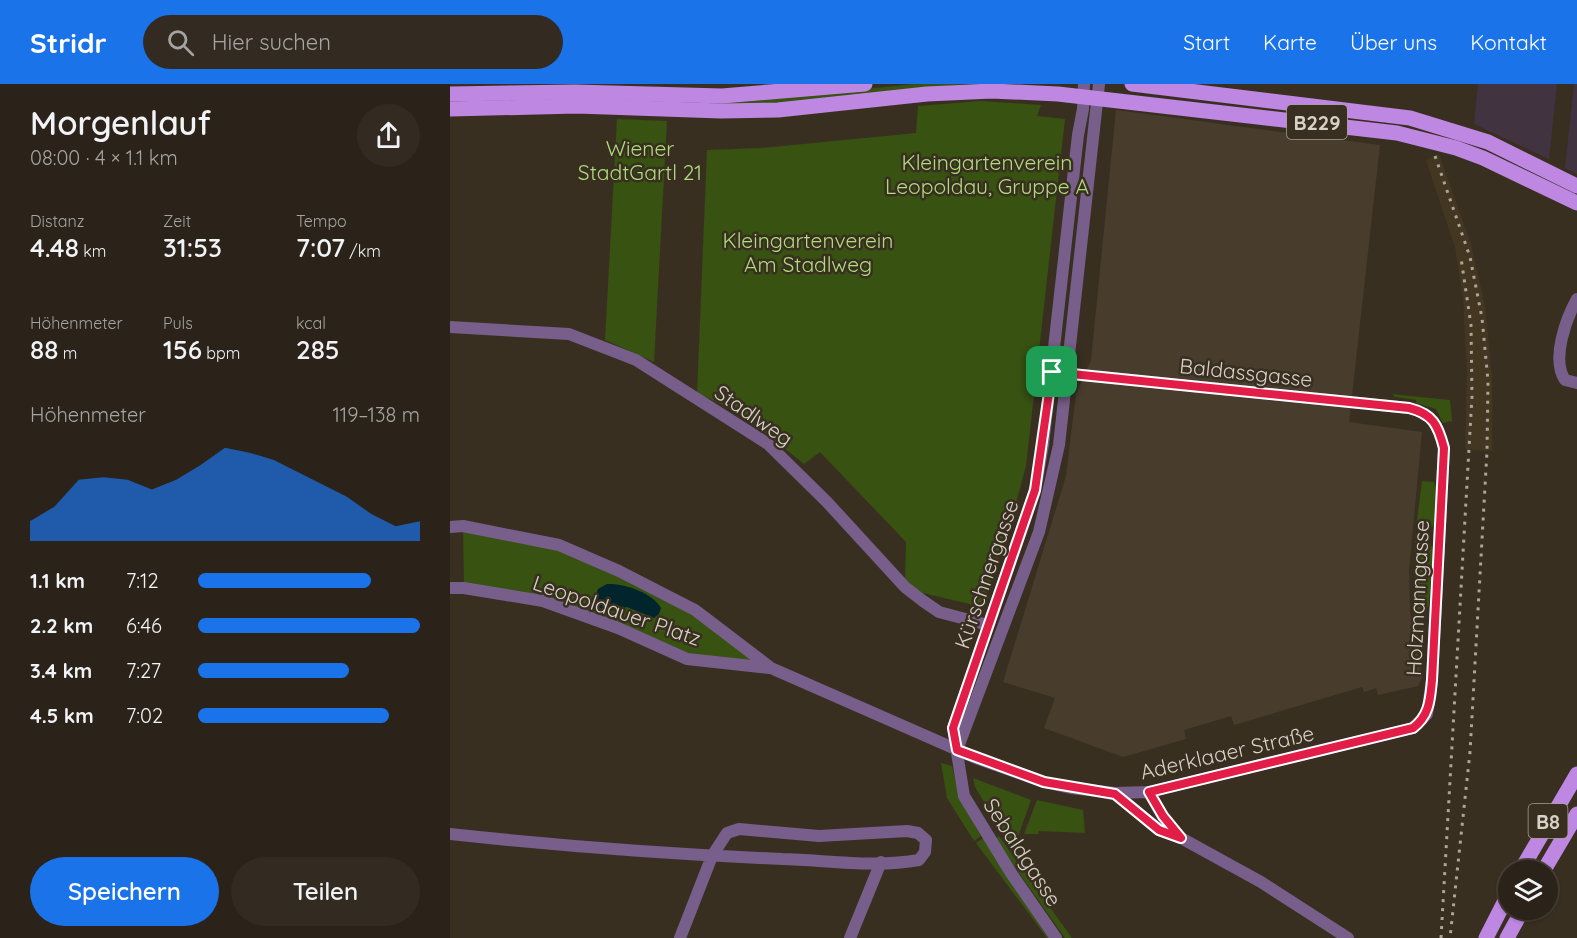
<!DOCTYPE html>
<html lang="de">
<meta charset="utf-8">
<style>
:root{--surface:#2b2319;--page:#332b22;--text:#f1f3f6;--muted:#a6a4a2;--line:#474038;--accent:#1a73e8}
body{margin:0;font-family:Quicksand,sans-serif;background:var(--page);color:var(--text);height:100vh;display:flex;flex-direction:column;font-size:22px;white-space:nowrap}
*{box-sizing:border-box;margin:0}
p{font-size:20px;color:var(--muted)}
.icon{flex:none;width:33px;height:33px;fill:none;stroke:currentColor;stroke-width:2;stroke-linecap:round;stroke-linejoin:round}
.map{position:relative;flex:1;overflow:hidden}
.drawer{display:flex;flex-direction:column;background:var(--surface);width:450px}
.drawer>*{flex:none}
.fabs{position:absolute;left:1048px;top:776px;display:grid;gap:12px}
.fabs a{display:grid;place-items:center;width:60px;height:60px;border-radius:50%;background:var(--surface);box-shadow:0 2px 4px #0004,0 0 0 2px var(--line);font-size:30px}
.pin{position:absolute;display:grid;place-items:center;width:51px;height:51px;color:#fff;margin:-26px;border-radius:12px;box-shadow:0 3px 9px #0006}
.round{display:grid;place-items:center;flex:none;width:63px;height:63px;border-radius:32px;background:var(--page)}
.overview{display:flex;align-items:center;justify-content:space-between;height:102px;padding:0 30px}
h1{font-size:33px;font-weight:600;line-height:45px}
.figures{display:grid;grid-template-columns:repeat(3,1fr);gap:9px;height:102px;padding:6px 30px}
.figures div{display:grid;align-content:center}
.figures b{font-size:26px;font-weight:600}
.figures small{font-size:16px;font-weight:400}
.figures p{font-size:16px}
.chart{height:168px;padding:12px 30px}
.chart p{display:flex;justify-content:space-between}
.chart svg{width:100%;height:108px;margin-top:6px;fill:var(--accent);opacity:.7}
.primary-button{display:flex;gap:12px;margin-top:auto;padding:12px 30px}
.primary-button a{flex:1;height:69px;border-radius:36px;background:var(--accent);color:#fff;font-size:24px;font-weight:600;line-height:69px;text-align:center}
.primary-button a+a{background:var(--page);color:var(--text)}
ul{padding:0 30px;list-style:none;font-size:20px}
li{display:grid;grid-template-columns:96px 72px 1fr;align-items:center;height:45px}
li i{height:15px;border-radius:8px;background:var(--accent)}
header{display:flex;align-items:center;gap:36px;box-sizing:border-box;height:84px;padding:0 30px;background:var(--accent);color:#fff}
header strong{font-size:28px}
nav{display:flex;gap:33px;margin-inline-start:auto;font-size:21px}
.search{width:420px;height:54px;background:var(--page);display:flex;align-items:center;gap:15px;box-sizing:border-box;padding:0 21px;border-radius:33px;color:var(--muted);font-size:22px}
main{display:flex;flex:1;min-height:0}
.map>svg:first-child{display:block}
</style>
<header>
<strong>Stridr</strong>
<div class="search"><svg class="icon" aria-label="search" viewBox="0 0 24 24"><circle cx="10" cy="10" r="6"/><path d="M15 15l6 6"/></svg>Hier suchen</div>
<nav><a>Start</a><a>Karte</a><a>Über uns</a><a>Kontakt</a></nav>
</header>
<main>
<section class="drawer">
<div class="overview"><div><h1>Morgenlauf</h1><p>08:00 · 4 × 1.1 km</p></div><a class="round"><svg class="icon" aria-label="share" viewBox="0 0 24 24"><path d="M12 15V3M7 8l5-5 5 5M5 13v7h14v-7"/></svg></a></div>
<div class="figures">
<div><p>Distanz</p><b>4.48<small> km</small></b></div>
<div><p>Zeit</p><b>31:53</b></div>
<div><p>Tempo</p><b>7:07<small> /km</small></b></div>
</div>
<div class="figures">
<div><p>Höhenmeter</p><b>88<small> m</small></b></div>
<div><p>Puls</p><b>156<small> bpm</small></b></div>
<div><p>kcal</p><b>285</b></div>
</div>
<div class="chart"><p><span>Höhenmeter</span>119–138 m</p>
<svg viewBox="0 0 160 44" preserveAspectRatio="none"><path d="M0 44V36L10 30L20 19L30 18L40 19L50 23L60 19L70 13L80 6L90 8L100 11L110 16L120 21L130 26L140 33L150 38L160 36V44z"/></svg>
</div>
<ul>
<li><b>1.1 km</b>7:12<i style="width:78%"></i></li>
<li><b>2.2 km</b>6:46<i style="width:100%"></i></li>
<li><b>3.4 km</b>7:27<i style="width:68%"></i></li>
<li><b>4.5 km</b>7:02<i style="width:86%"></i></li>
</ul>
<div class="primary-button"><a>Speichern</a><a>Teilen</a></div>
</section>
<div class="map">
<svg width="1127" height="854" viewBox="0 0 1127 854">
<rect width="100%" height="100%" fill="#392f21"/>
<g fill="#423340">
<polygon points="1028,0 1107,0 1099,75 1024,40"/>
<polygon points="1124,0 1127,0 1127,90 1115,84"/>
</g>
<polygon fill="#483c2d" points="666,26 930,61 899,338 972,348 959,486 960,528 972,593 968,602 928,611 926,604 914,608 912,603 784,641 781,632 734,646 736,655 673,673 594,644 605,614 553,598 616,392 626,310 641,276"/>
<polygon fill="#443722" points="989,70 1021,160 1035,222 1042,294 1042,367 1015,365 1017,288 1013,213 1005,163 976,76"/>
<g fill="#375211">
<polygon points="464,0 516,0 326,20 0,21 0,15 327,14"/>
<polygon points="531,17 591,21 587,32 615,35 576,382 562,434 532,523 473,509 455,496 456,458 370,368 354,380 292,330 247,309 257,66 311,64 466,49 468,22"/>
<polygon points="167,35 217,37 204,278 155,256"/>
<polygon points="942,310 1000,316 1002,337 993,339 986,325 966,319 966,316 945,313"/>
<polygon points="972,397 984,398 986,402 984,441 981,444 966,444"/>
<polygon points="13,442 109,461 245,526 321,584 237,575 93,517 14,504"/>
<polygon points="965,457 979,458 983,465 979,520 977,525 965,528"/>
<polygon points="491,679 502,682 510,716 531,752 524,757 497,714"/>
<polygon points="523,694 581,716 563,767 525,703"/>
<polygon points="587,716 633,726 635,749 589,747 588,750 574,750"/>
<polygon points="549,752 622,854 615,854 545,755"/>
<polygon points="533,754 603,854 597,854 526,759"/>
</g>
<path fill="#01252d" d="M157 500C174 499 203 509 211 524L209 530 204 534 177 523 162 527 151 525 144 515 148 505Z"/>
<g fill="none" stroke-linecap="round" stroke-linejoin="round">
<g stroke="#785e8a" stroke-width="12">
<path d="M1127 215C1116 235 1101 275 1115 296L1127 299"/>
<polyline points="0,243 119,250 186,276 318,360 377,418 455,503 473,517 489,528 538,541"/>
<path d="M602 288 959 324C983 330 988 341 994 364L982 596 977 630 963 644 699 708"/>
<polyline points="507,666 589,448 609,361 649,0"/>
<path d="M0 750C111 762 221 770 332 775 376 776 425 784 469 776L475 768 476 756 468 749 457 747 369 752 289 745 277 749 262 772 230 854"/>
<polyline points="400,854 431,778"/>
<polyline points="606,854 561,789 514,712 503,644 585,407 593,361 628,51 633,25 634,0"/>
</g>
<g stroke="#785e8a" stroke-width="12">
<polyline points="0,443 13,442 109,461 169,487 245,526 321,584 526,674 594,698 621,704 665,709 699,708 713,733 731,754"/>
<polyline points="0,504 14,504 93,517 168,544 237,575 320,584"/>
<polyline points="665,709 709,746 731,754 811,798 898,854"/>
</g>
<g stroke="#be87e2" stroke-width="15">
<polyline points="682,0 960,34 1038,58 1127,102"/>
<polyline points="0,10 125,8 272,12 415,0"/>
<polyline points="0,25 127,22 271,27 328,26 477,10 542,7 608,10 947,49 1006,64 1033,74 1127,119"/>
<polyline points="1071,786 1127,690"/>
<polyline points="1094,786 1127,730"/>
<polyline points="1036,854 1059,809"/>
<polyline points="1057,854 1073,825"/>
</g>
<g stroke="#aca59b" stroke-width="3" stroke-dasharray="3 6" stroke-linecap="butt">
<polyline points="985,72 1020,173 1032,234 1038,297 1037,367 1020,668 1000,854"/>
<polyline points="991,854 1022,312 1021,241 1011,174"/>
</g>
</g>
<g fill="none" stroke-linecap="round" stroke-linejoin="round">
<g stroke="#fff" stroke-width="12">
<path id="route" d="M602 288 959 324C983 330 988 341 994 364L982 596C980 615 980 631 963 644L699 708 713 732 731 754 709 746 665 710 594 698 507 666 503 644 585 406Z"/>
</g>
<use href="#route" stroke="#e11d48" stroke-width="8"/>
</g>
<g text-anchor="middle" dominant-baseline="central" stroke-width="5" stroke-linejoin="round" paint-order="stroke">
<g fill="#392f21" stroke="#a8a096" stroke-width="1.5">
<rect x="837" y="21" width="60" height="34" rx="4.5"/>
<rect x="1078.5" y="720" width="39" height="34" rx="4.5"/>
</g>
<g font-size="20" font-weight="bold" fill="#d7d1c8">
<text x="867" y="38">B229</text>
<text x="1098" y="737">B8</text>
</g>
<g font-size="21" fill="#aedc7b" stroke="#392f21">
<text x="190" y="64">Wiener<tspan x="190" dy="24">StadtGartl 21</tspan></text>
<text x="537" y="78">Kleingartenverein<tspan x="537" dy="24">Leopoldau, Gruppe A</tspan></text>
<text x="358" y="156">Kleingartenverein<tspan x="358" dy="24">Am Stadlweg</tspan></text>
</g>
<g font-size="21" fill="#d7d1c8" stroke="#392f21">
<text transform="translate(796 288) rotate(6)">Baldassgasse</text>
<text transform="translate(304 331) rotate(35)">Stadlweg</text>
<text transform="translate(536 490) rotate(-71)">Kürschnergasse</text>
<text transform="translate(967 514) rotate(-87)">Holzmanngasse</text>
<text transform="translate(167 526) rotate(19)">Leopoldauer Platz</text>
<text transform="translate(777 668) rotate(-13)">Aderklaaer Straße</text>
<text transform="translate(573 768) rotate(57)">Sebaldgasse</text>
</g>
</g>
</svg>
<div class="fabs">
<a><svg class="icon" aria-label="layers" viewBox="0 0 24 24"><path d="M12 4l9 5-9 5-9-5zM3 14l9 5 9-5"/></svg></a>
</div>
<div class="pin" style="left:602px;top:288px;background:#1e9e55"><svg class="icon" aria-label="arrive" viewBox="0 0 24 24"><path d="M6 21V4h12l-3 4 3 4H6"/></svg></div>
</div>
</main>
